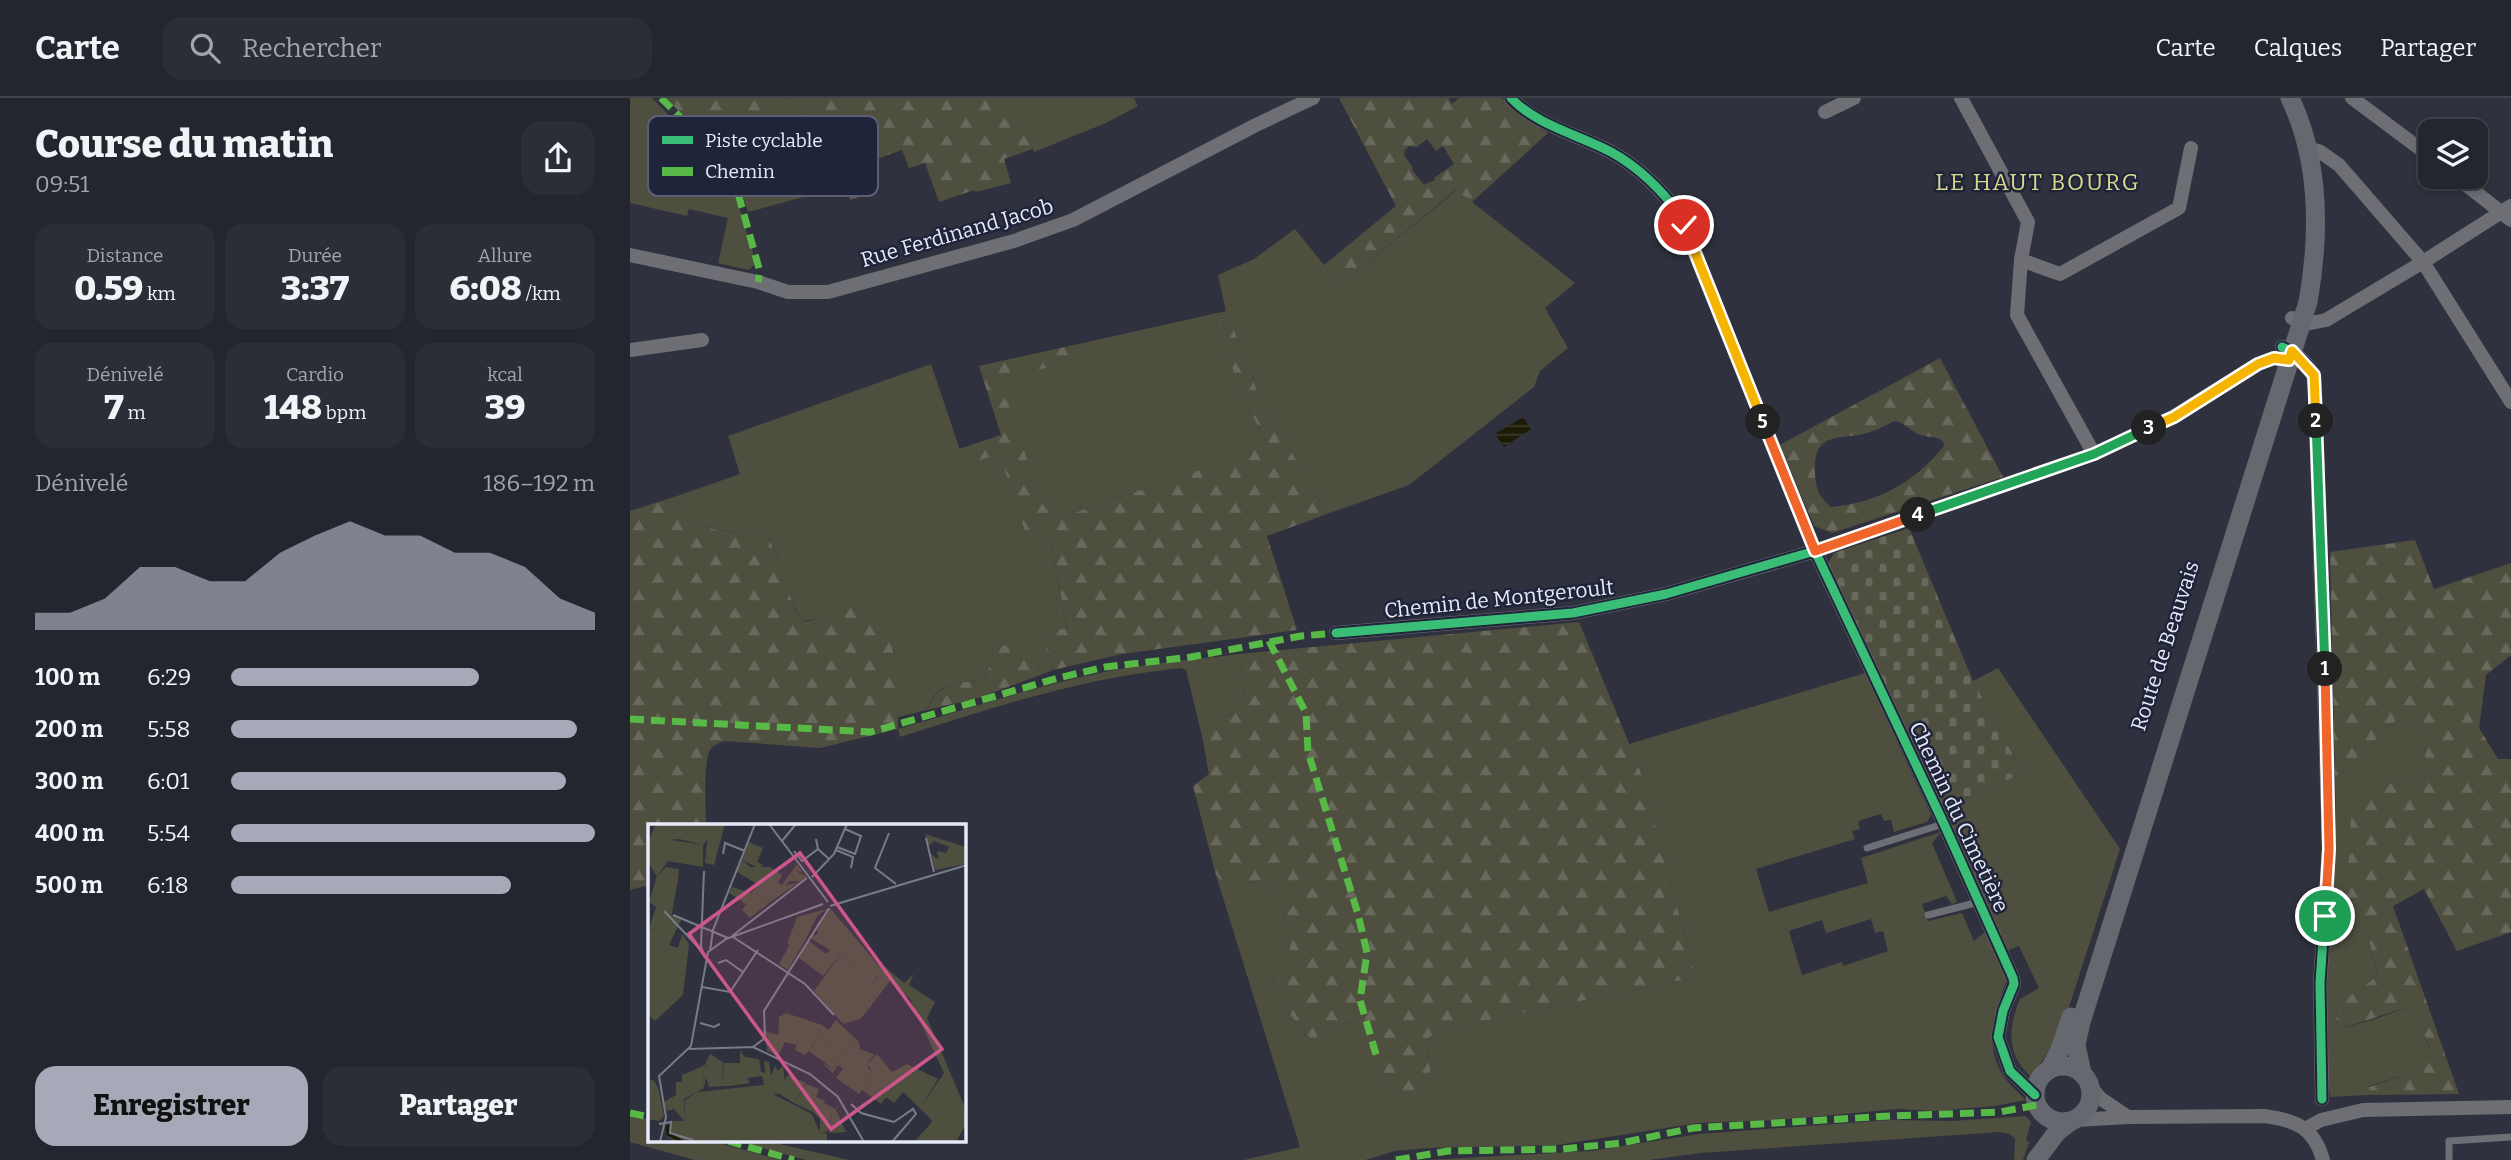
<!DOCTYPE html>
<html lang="fr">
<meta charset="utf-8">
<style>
:root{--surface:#23262e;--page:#2b2e36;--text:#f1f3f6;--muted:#a3a5aa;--line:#40434a;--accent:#a6aab8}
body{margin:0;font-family:Bitter,serif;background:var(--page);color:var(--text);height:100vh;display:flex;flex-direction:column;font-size:26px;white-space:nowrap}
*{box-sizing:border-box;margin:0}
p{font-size:23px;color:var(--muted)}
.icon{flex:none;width:38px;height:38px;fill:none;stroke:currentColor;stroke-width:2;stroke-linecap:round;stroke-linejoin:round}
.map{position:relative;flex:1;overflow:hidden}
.side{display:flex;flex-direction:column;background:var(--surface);width:630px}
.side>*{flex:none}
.controls{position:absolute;left:1788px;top:21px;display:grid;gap:14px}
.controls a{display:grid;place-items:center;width:70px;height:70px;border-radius:14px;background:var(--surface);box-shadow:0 4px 10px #0003,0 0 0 2px var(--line);font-size:35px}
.pin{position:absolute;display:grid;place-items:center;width:60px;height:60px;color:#fff;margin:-30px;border:4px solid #fff;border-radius:50%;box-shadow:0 2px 7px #0007}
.km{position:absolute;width:35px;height:35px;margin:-18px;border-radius:50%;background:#222;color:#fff;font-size:19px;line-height:35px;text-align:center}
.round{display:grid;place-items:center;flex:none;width:74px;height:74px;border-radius:21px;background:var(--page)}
.summary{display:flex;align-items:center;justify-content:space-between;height:119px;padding:0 35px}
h1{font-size:38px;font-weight:800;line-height:52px}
.stats{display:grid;grid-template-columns:repeat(3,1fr);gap:10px;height:119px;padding:7px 35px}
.stats div{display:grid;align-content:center;border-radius:18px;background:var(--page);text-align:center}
.stats b{font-size:35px;font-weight:800}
.stats small{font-size:19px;font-weight:400}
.stats p{font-size:19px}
.chart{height:196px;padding:14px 35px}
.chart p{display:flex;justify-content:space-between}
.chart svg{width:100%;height:126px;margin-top:7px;fill:var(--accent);opacity:.7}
.button{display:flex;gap:14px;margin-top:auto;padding:14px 35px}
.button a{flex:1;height:80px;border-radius:21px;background:var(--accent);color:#111;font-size:28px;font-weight:800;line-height:80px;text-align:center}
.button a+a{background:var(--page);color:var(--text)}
ul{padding:0 35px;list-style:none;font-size:23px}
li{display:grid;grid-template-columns:112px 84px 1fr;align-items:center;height:52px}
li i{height:18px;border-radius:9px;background:var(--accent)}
header{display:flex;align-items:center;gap:42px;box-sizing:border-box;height:98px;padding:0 35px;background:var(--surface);border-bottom:2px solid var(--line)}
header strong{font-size:33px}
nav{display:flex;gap:38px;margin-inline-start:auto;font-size:24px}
.search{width:490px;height:63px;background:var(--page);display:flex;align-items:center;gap:18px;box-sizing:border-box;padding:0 24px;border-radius:21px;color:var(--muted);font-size:26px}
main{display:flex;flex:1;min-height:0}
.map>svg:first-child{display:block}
</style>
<header>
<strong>Carte</strong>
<div class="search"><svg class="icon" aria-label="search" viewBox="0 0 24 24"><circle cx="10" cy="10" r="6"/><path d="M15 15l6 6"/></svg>Rechercher</div>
<nav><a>Carte</a><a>Calques</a><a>Partager</a></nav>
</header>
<main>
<section class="side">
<div class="summary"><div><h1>Course du matin</h1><p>09:51</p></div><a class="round"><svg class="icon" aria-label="share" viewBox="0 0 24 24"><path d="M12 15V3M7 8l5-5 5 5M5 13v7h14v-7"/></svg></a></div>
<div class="stats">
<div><p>Distance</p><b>0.59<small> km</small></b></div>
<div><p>Durée</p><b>3:37</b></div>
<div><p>Allure</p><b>6:08<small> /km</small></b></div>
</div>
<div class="stats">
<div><p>Dénivelé</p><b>7<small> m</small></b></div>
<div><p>Cardio</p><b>148<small> bpm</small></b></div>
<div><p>kcal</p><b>39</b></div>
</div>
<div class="chart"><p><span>Dénivelé</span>186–192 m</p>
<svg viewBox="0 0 160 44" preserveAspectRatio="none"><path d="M0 44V38L10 38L20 33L30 22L40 22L50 27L60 27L70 17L80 11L90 6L100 11L110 11L120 17L130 17L140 22L150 33L160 38V44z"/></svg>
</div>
<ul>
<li><b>100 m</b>6:29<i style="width:68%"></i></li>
<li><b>200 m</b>5:58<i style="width:95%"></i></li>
<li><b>300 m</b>6:01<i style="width:92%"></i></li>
<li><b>400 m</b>5:54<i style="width:100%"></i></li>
<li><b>500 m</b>6:18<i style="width:77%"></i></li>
</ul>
<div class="button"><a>Enregistrer</a><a>Partager</a></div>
</section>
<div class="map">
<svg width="1881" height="1062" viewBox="0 0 1881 1062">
<defs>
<pattern id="forest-firs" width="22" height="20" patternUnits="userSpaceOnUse" patternTransform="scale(1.75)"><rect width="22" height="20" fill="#4f4f3f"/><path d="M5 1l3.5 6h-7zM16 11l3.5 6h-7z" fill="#68685c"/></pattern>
<pattern id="cemetery-stones" width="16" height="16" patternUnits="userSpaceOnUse" patternTransform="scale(1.75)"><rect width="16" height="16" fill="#4f4f3f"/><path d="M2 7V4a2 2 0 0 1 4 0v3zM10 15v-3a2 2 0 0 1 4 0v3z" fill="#68685c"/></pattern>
<pattern id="water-rules" width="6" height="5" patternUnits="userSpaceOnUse" patternTransform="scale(1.75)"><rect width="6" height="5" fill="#1c1b06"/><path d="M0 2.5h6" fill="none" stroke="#3d3c2b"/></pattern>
</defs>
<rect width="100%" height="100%" fill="#2f323e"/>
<g fill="#4f4f3f" fill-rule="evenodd">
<polygon points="0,0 22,0 101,82 126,165 119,172 88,165 98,120 59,111 57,118 0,105"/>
<polygon points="158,0 172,0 200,78 186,83 188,95 118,114 108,83 137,74 122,28 140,4"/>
<polygon points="383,0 504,0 508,8 476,25 404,54"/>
<polygon points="827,92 945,185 915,210 938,250 910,273 904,289 779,387 697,416 628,295 599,219 585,223 613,299 635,342 623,354 432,419 421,417 412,405 371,288 375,282 462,250 462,243 596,213 588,177 624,161 665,131 710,187"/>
<path d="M301 266 335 367 369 355 399 444 420 439 437 531 411 536 423 572 413 576 409 567 362 555C361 562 360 571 355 577 344 592 311 573 297 612L268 619 264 552 227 509 211 508 185 521 173 523C159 505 153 478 146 457 144 452 142 442 138 438 129 430 122 433 112 433 82 434 59 427 44 399L110 376 98 338Z"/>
<path d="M609 556 615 597 605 615 582 622 572 638 556 572 551 570C452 580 364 609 270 639L268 631C335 612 402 589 470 575 516 565 563 562 609 556Z"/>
<path d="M1368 570 1490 751 1430 937 1401 979C1376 956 1378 930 1390 901L1409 890 1389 848 1376 853 1314 711 1393 675 1343 583Z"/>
<path d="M1235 575 1301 717 1297 724 1264 734 1261 722 1254 723 1251 716 1228 723 1230 731 1222 733 1225 741 1126 771 1139 814 1238 785 1231 760 1311 734 1302 745 1327 804 1322 806 1316 798 1292 806 1298 823 1332 815 1344 843 1355 834 1377 881C1365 913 1353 945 1373 977 1378 986 1388 994 1396 1002L1365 1008 1305 1013 1268 1011 1148 1022 1068 1025 927 1047 798 1050 765 1053 735 1062H614L670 1049 586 777C601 797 623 778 643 784L648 792C651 809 663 842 659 858 656 870 645 873 642 887L672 935 683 941 712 926 725 924 734 931 755 996 801 977 796 943 806 933 1066 879 1010 672 999 646ZM1241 821 1245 835 1253 833 1258 853 1213 868 1212 864 1172 877 1159 833 1192 822 1196 835Z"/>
<path d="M1767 622C1798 627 1794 653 1797 678L1756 686 1736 831 1748 879 1706 908 1707 932 1748 920 1778 909 1788 923 1800 951 1777 976 1739 988V997L1700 999 1694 943 1699 798 1706 727 1705 681Z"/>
<polygon points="0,1017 19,1021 19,1043 82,1043 150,1062 65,1062 0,1044"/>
<polygon points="1396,1018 1401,1024 1396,1042 1399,1044 1393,1062 1384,1062 1385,1041 1380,1036 1369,1034 1071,1055 1019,1062 797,1062 961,1053 1069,1036 1260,1022 1322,1023"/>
<polygon points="108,1043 137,1043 219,1062 176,1062"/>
</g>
<g fill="url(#forest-firs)" fill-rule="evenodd">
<polygon points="36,0 158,0 141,4 148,21 122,29 138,74 108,83 104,71"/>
<polygon points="172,0 383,0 403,51 374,61 381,85 345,94 344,92 309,104 295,65 279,70 272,52 230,67 237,97 220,102 219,90 206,94"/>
<path d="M709 0H818L822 6 829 0H872L891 18 918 35 842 104 826 92 710 187 694 167 766 108ZM797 41 806 53 813 48 824 66 804 80 805 82 794 87 782 72 783 70 774 57 775 52 779 48 787 49Z"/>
<polygon points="599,219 628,295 697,416 637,438 667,532 492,556 423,572 411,536 437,530 420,439 399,445 369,355 335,368 329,351 371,337 349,268 462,243 462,250 456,257 376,282 372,288 412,405 421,417 432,419 622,354 635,342 613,299 585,223"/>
<path d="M1310 260 1373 379 1202 435 1184 428 1150 347ZM1264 323C1275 324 1280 333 1290 337 1299 340 1305 337 1313 343L1314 348C1285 384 1248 405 1201 409 1188 398 1185 389 1185 371 1184 339 1203 340 1229 337 1241 335 1253 329 1264 323Z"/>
<path d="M44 399C59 427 83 435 113 433 124 433 130 430 139 438L165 512 173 523C188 525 198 510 213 508 220 507 227 509 234 512 273 531 268 593 268 631L190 650 95 643C89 645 83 647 80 652 73 663 76 712 76 728H19V787L0 792V413Z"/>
<path d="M1785 442 1804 491 1881 465V557L1856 577 1849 630 1868 661H1881V834L1827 853 1794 791 1763 808 1829 996 1739 997V989L1777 976 1800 950 1788 923 1778 909 1707 932 1706 908 1748 878 1736 831 1716 812 1721 718 1756 686 1797 678C1794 653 1798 627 1767 622L1705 681 1700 454Z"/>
<path d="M949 524 1010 672 1066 879 806 933 796 943 801 977 795 990 765 1002 755 996 734 932 725 924 712 926 683 941 672 935 642 887C645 873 656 869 659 858 663 842 651 809 648 792L643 784C621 778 602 798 586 777L563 688 579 676 572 638 582 622 605 615 615 597 609 556Z"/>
<path d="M378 547C394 551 407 560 413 576L348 600 297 612C303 595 315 586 333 584 338 584 345 584 349 582 367 574 352 550 378 547Z"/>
</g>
<polygon fill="url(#cemetery-stones)" points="1279,430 1343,583 1393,675 1314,711 1198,465 1204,455"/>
<polygon fill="url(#water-rules)" points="893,319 901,331 874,349 865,336"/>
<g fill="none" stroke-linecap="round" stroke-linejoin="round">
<g stroke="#6e6f74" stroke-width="7">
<polyline points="1237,750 1313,726"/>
<polyline points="1298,817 1349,804"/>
<polyline points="1819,1062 1819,1043 1881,1039"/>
</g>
<g stroke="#6e6f74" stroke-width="14">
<path d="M881 0C906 27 949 37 981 54 1007 68 1032 92 1049 116L1185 453 1314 726 1383 880 1384 886 1373 913 1368 939 1380 973 1405 997"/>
<polyline points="1331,0 1398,124 1391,162 1387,217 1464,356"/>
<polyline points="1722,0 1801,59"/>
<polyline points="1195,14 1224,0"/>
<polyline points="1679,51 1689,53 1709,67 1793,164 1881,304"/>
<polyline points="1826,79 1881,122"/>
<polyline points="0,157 128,184 158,194 198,194 384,143 443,122 626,27 683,0"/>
<polyline points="1391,162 1430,176 1549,110 1561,50"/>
<polyline points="1662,220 1676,226 1696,222 1793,164 1881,108"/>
<path d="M1652 249C1671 257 1684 270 1685 290L1699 751 1690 885 1692 1001"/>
<polyline points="0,252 72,242"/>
<polyline points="706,535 943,515 1036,496 1185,453 1464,356 1543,319 1628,266 1644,260 1659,262"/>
<polyline points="1460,988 1470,1000 1498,1019"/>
<path d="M1445 1022 1498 1019 1634 1018C1665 1022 1684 1029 1693 1062"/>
<polyline points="1675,1031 1691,1022 1733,1012 1881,1009"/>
</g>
<g stroke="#666870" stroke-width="19">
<circle cx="1433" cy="996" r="28"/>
<polyline points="1419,972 1429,954 1441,919"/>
<path d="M1452 975 1446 947 1451 924 1678 204C1690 136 1690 63 1660 0"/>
<polyline points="1406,1062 1427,1034 1440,1024"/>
</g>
<g stroke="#58b947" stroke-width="7" stroke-dasharray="14 7" stroke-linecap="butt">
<polyline points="31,0 101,70 130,174 128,184"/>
<polyline points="639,543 676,615 678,654 728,816 737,855 730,902 748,963"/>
<polyline points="0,621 241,634 428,580 475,569 561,559 671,538 706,535"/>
<polyline points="0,1015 19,1019"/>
<polyline points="98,1043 164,1062"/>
<polyline points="766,1062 818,1053 933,1051 991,1045 1063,1030 1260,1018 1370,1014 1407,1007"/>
</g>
<g stroke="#1f243a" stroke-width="13">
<g id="cycleway">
<path d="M881 0C906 27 949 37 981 54 1007 68 1032 92 1049 116L1185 453 1314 726 1383 880 1384 886 1373 913 1368 939 1380 973 1405 997"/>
<path d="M1652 249C1671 257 1684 270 1685 290L1699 751 1690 885 1692 1001"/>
<polyline points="706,535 943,515 1036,496 1185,453 1464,356 1543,319 1628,266 1644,260 1659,262"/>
</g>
</g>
<use href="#cycleway" stroke="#3abd76" stroke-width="9"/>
</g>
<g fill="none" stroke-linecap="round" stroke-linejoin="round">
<g stroke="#fff" stroke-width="14">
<polyline id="split-1" points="1695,818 1699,751 1695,571"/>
</g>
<g stroke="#fff" stroke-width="14">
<polyline id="split-2" points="1686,323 1695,571"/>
</g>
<g stroke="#fff" stroke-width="14">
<polyline id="split-3" points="1519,330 1544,319 1628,266 1644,260 1659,262 1662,253 1684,277 1686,323"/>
</g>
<g stroke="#fff" stroke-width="14">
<polyline id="split-4" points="1288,417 1464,356 1519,330"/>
</g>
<g stroke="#fff" stroke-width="14">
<polyline id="split-5" points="1133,324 1185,453 1288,417"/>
</g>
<g stroke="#fff" stroke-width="14">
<polyline id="split-6" points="1054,127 1133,324"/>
</g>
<use href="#split-1" stroke="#f0652b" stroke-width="9"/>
<use href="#split-2" stroke="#22a559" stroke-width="9"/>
<use href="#split-3" stroke="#f5b400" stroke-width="9"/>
<use href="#split-4" stroke="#22a559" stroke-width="9"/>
<use href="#split-5" stroke="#f0652b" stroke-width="9"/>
<use href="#split-6" stroke="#f5b400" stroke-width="9"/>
</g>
<g text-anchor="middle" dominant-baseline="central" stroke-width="5" stroke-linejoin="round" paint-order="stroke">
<g font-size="21" fill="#e6eaf9" stroke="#1f243a">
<text transform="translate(327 135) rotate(-16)">Rue Ferdinand Jacob</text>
<text transform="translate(869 501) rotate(-6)">Chemin de Montgeroult</text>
<text transform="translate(1535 548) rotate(-72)">Route de Beauvais</text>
<text transform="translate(1329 719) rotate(65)">Chemin du Cimetière</text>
</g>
<g font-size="23" letter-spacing="2" fill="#dad88a" stroke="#1f243a">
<text x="1408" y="84">LE HAUT BOURG</text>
</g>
</g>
<g transform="translate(18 726)">
<rect width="318" height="318" fill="#2f323e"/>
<path d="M61 0H77L66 41 57 39ZM277 10 318 23V40L287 46 283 30 291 36 289 27 298 29 301 23 286 17 281 22ZM11 14 55 21V43L20 37 9 52 0 39V18ZM101 18 115 24 109 38 115 41 111 44 94 36ZM146 46 159 53 125 76 114 74 118 67 151 58 143 52ZM184 82 236 142 256 159 266 150 261 161 287 178 279 194 318 286V300L308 318H295L275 280 296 249 262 175 242 157 220 186 216 179 230 165 225 160 230 152 219 151 194 128 175 152 150 133 160 116 178 130 182 126 160 113 170 110 168 101 182 84 232 143 244 153ZM179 85 169 92 158 115 148 110 142 121 139 120 149 93ZM21 90 33 96 21 121 30 124 34 110 41 120 35 171 7 197 0 190V105L11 108ZM138 189 174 201 161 227 171 213 194 229 185 245 161 227 157 231 147 226 149 218 130 212 131 193ZM211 218 212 225 227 231 221 236 220 244 225 248 218 259 221 271 214 266 211 270 188 254 196 243 192 240 197 228ZM92 227 97 233 111 235 113 248 82 244V262H74L76 241H62L55 244 56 264 36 275V297L26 285 19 287 16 278 28 271V258H34V251L57 241 62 230 76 239H92ZM116 237 121 238 123 252 127 242 130 247 135 242 137 257 139 251 158 259 146 279 119 262ZM2 255 6 257 10 263 16 292 11 297 0 295ZM176 279 187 285 192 280 188 286 198 308 181 309 184 288H170Z" fill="#4f4f3f"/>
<path d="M8 0H61V14L55 21 31 15 0 18ZM94 36 102 43H122L134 51 130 59 134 61 149 40 155 49 146 46 143 52 151 57H142L128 72 118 67 114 74 125 76 102 94 94 86 98 80 81 69 84 63 103 69 111 61 89 48ZM18 43 31 45 30 56 21 105 11 108 1 105 8 83 1 78 9 52ZM194 128 219 151H230L225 159 230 163 227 171 216 179 220 186 212 195 195 200 166 167ZM188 196 211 218 197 228 195 245 190 241 185 249 174 239 185 245 194 229 171 213 161 226 174 201 181 206ZM117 207 149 217 148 221 137 218 130 232 119 227ZM229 230 244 248 259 240 290 255 275 280 286 296 295 318H266L285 297 255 268 246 279 238 273 233 280 221 271 218 259 225 248 219 240ZM62 241H75L74 262 61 263 58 253 56 264 55 244ZM88 243 118 249 119 262 136 270H125L164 290 172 309V295L165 288 146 279 158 260 171 265 168 273 177 277 170 288H184L180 307 172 310 179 309V318H30L20 313 23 297H36L37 276 49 268 116 261 114 252 99 254 102 259 82 262V244Z" fill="#4f4f3f"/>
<path d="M148 109 158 115 140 146 131 140Z" fill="#4f4f3f"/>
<path fill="none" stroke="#1c1b06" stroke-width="3.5" d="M20 301V310L35 318"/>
<path fill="none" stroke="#787c89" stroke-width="2" d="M121 0 180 78M241 9 227 44 248 60M278 14 286 48M168 15 170 25 181 35M134 17 148 0M189 23 207 30 213 12 197 5M188 26 205 33 203 44M146 27 154 37 170 25M75 30 77 19 97 27M56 47 53 122 57 134M164 53 186 30 199 0M182 82 319 41M16 87 53 126M25 91 80 114M84 112 159 54M85 113 157 160 186 191M62 127 65 106 107 0M70 139 78 136 95 148M54 163 82 168 110 126M52 199 66 203 72 200M105 223 117 214 116 187 181 84M41 225 105 223 162 250 190 273 216 318M203 280 213 289 246 298M11 300 23 298 22 309 45 316M12 318 18 293 11 252 43 222 60 128 78 115 175 80M244 318 268 290 265 285 246 298"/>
<path fill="#cd578a" fill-opacity="0.15" stroke="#cd578a" stroke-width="3.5" d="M152 29 294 225 183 305 41 110Z"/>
<rect width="318" height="318" fill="none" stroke="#e6eaf9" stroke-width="3.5"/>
</g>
<rect x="18" y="18" width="230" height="80" rx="10" fill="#1f243a" stroke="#5b5f73" stroke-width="2"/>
<rect x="32" y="38" width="31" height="8" fill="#3abd76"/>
<rect x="32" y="69" width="31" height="9" fill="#58b947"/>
<g font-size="19" fill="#e6eaf9">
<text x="75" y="49">Piste cyclable</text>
<text x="75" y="80">Chemin</text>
</g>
</svg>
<div class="controls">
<a><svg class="icon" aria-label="layers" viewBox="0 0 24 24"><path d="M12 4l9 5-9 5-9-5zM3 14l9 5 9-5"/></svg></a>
</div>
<div class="pin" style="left:1695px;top:818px;background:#1e9e55"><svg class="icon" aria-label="arrive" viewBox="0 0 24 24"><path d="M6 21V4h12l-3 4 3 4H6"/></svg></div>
<div class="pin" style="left:1054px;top:127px;background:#d93025"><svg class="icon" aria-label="check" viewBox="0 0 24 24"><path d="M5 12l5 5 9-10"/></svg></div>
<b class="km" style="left:1695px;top:571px">1</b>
<b class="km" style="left:1686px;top:323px">2</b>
<b class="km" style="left:1519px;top:330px">3</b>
<b class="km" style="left:1288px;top:417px">4</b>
<b class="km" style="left:1133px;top:324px">5</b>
</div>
</main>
